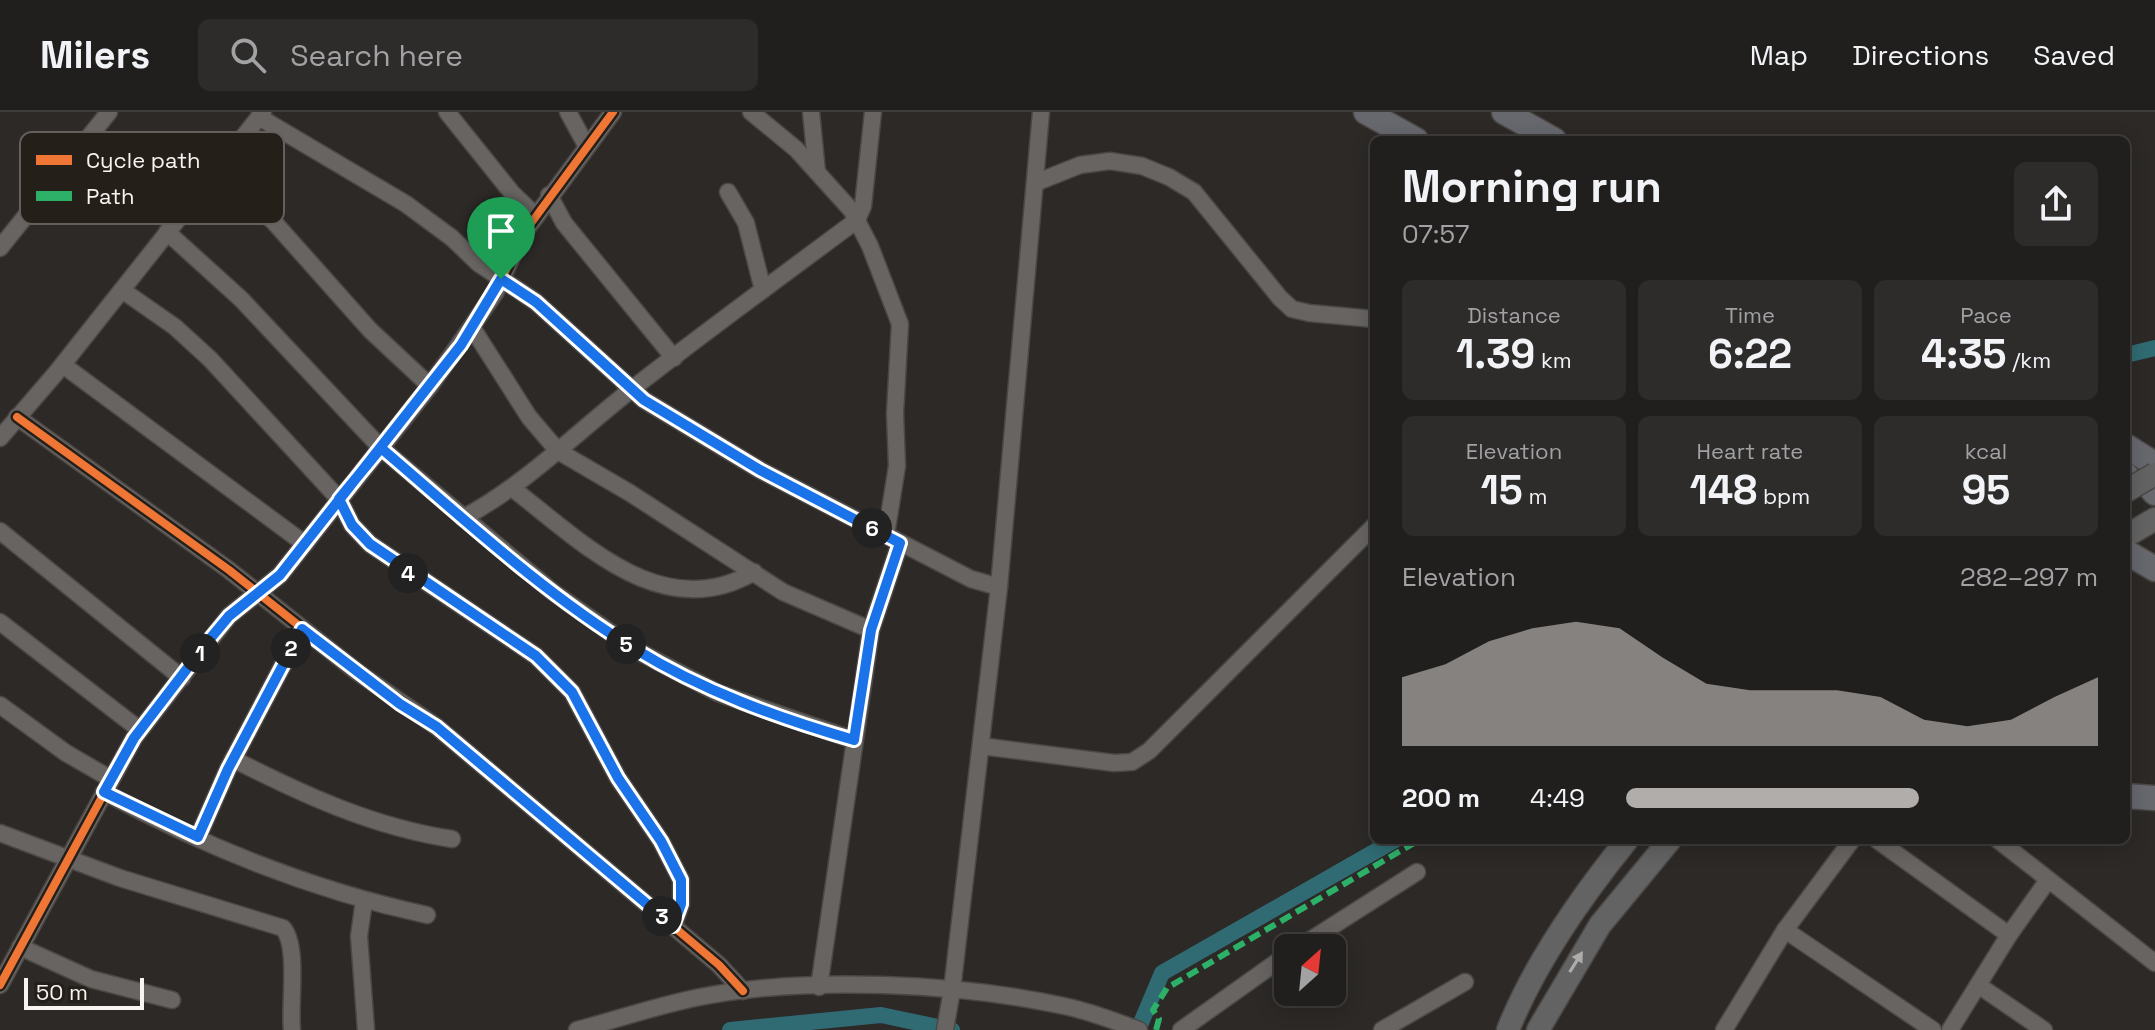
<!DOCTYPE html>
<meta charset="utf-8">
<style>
:root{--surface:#211f1d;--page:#2d2c2a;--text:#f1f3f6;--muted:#a2a2a4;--line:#3e3d3b;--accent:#b1adaa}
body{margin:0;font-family:"Space Grotesk",sans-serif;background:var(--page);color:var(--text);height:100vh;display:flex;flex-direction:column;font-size:30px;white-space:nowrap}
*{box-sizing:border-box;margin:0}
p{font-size:26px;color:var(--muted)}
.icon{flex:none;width:44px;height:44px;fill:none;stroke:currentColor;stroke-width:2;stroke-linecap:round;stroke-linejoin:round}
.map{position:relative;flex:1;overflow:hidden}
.sheet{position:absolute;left:1370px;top:24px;width:760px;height:708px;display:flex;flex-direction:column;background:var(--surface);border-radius:12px;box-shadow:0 4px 20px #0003,0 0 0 2px var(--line)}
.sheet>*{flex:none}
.needle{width:52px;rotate:27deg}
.fabs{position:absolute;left:1274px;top:822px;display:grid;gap:16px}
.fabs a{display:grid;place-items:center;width:72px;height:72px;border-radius:12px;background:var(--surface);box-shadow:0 4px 20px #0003,0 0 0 2px var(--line);font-size:40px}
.scale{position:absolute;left:24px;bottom:20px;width:120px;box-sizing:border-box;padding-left:8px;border:4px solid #f8f4f0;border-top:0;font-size:22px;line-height:28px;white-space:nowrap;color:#f8f4f0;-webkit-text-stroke:6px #251f1a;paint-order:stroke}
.pin{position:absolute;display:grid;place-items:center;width:68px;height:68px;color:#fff;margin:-82px -34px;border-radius:50% 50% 50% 0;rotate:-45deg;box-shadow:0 0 8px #0007}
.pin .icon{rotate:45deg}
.km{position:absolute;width:40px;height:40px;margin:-20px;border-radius:50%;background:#222;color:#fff;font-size:22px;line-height:40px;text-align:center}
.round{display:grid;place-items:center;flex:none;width:84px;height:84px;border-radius:12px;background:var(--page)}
.headline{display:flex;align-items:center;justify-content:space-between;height:136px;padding:0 32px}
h1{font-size:44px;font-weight:700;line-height:60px}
.stats{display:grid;grid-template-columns:repeat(3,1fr);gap:12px;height:136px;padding:8px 32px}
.stats div{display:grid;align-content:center;border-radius:12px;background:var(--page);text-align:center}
.stats b{font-size:40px;font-weight:700}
.stats small{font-size:22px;font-weight:400}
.stats p{font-size:22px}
.chart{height:224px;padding:16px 32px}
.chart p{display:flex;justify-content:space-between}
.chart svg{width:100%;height:144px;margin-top:8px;fill:var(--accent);opacity:.7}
ul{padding:0 32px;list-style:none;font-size:26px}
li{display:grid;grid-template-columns:128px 96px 1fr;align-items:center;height:60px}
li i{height:20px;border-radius:10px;background:var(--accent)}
header{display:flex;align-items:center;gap:48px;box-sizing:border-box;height:112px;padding:0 40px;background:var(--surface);border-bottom:2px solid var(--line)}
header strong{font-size:38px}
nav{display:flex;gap:44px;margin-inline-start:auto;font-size:28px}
.search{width:560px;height:72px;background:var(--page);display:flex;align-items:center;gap:20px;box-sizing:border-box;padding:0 28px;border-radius:12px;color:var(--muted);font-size:30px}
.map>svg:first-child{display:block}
</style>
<header>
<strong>Milers</strong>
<div class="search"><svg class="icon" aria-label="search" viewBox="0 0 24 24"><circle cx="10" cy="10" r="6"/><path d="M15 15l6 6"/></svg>Search here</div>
<nav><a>Map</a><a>Directions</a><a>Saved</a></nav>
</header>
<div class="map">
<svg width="2155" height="918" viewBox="0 0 2155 918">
<rect width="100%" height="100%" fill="#2c2927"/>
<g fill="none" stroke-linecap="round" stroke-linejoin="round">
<g stroke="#306b73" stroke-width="16">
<polyline points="2126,243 2155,236"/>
<polyline points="730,918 881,903 952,918"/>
<polyline points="1138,918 1162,861 1395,728"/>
</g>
<g stroke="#4a4745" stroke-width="19">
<g id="minor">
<polyline points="447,0 512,81 535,103"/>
<polyline points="568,0 586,33"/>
<polyline points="751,0 796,37 852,99 870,134 900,212 895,301 897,354 886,423"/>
<polyline points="811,0 817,60"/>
<polyline points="259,5 406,92 452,126 478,151 536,190 644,288 760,358 971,467 999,475"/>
<polyline points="216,58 273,109 370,218 430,274"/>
<polyline points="1035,71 1080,53 1110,49 1142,54 1169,65 1194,80 1280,186 1292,197 1309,201 1374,207"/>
<polyline points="728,80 746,111 763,178"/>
<polyline points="549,83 564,111 674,246"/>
<polyline points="167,120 241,187 381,336 553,480 634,537 718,581 854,628"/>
<polyline points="0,136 109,0"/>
<polyline points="122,178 175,215 210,247 339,387 352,413 370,432 536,544 572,580 618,666 661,729 681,768 681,792 673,814"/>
<polyline points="473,217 529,305 558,339 630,381 783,480 871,518"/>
<polyline points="63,253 305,432"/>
<polyline points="17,305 229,458 356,559 437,615 719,853 743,879"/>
<polyline points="0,326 56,261 263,0"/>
<path d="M512 376C581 429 662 514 754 460"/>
<path d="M463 406C526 372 576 321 632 277 706 219 782 164 857 108L863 94 873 0"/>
<polyline points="0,419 182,566"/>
<polyline points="0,510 140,618"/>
<polyline points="0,593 66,641 111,667"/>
<polyline points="981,634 1114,651 1132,650 1149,639 1374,414"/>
<path d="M233 647C304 683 373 715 452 727"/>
<path d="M104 680C205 735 316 779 427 803"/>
<path d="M0 721 120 766 283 816C299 834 289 893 292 918"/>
<polyline points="198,725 228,657 302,517"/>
<polyline points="1877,728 2009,823"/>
<polyline points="1998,728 2155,851"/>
<polyline points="364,789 359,824 366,918"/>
<polyline points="1785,818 1933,918"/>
<polyline points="20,835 91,867 172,888"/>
<polyline points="1298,836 1417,760"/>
<polyline points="0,873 134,626 229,504 280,463 430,274 495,181 523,122 613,0"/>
<polyline points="1978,873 2044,918"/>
<polyline points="819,875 871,518 900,431"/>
<path d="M577 918C618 907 659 893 700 885 807 864 958 871 1064 894 1090 899 1114 909 1139 918"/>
<polyline points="945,918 952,878 999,475 1041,0"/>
<polyline points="1181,918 1288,842"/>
<polyline points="1382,918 1465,870"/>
<polyline points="1724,918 1785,818 1852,728"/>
<polyline points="1950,918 2009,823 2048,768"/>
</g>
</g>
<g stroke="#4a4745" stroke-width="25">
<g id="major">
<polyline points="2126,424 2155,407"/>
<path d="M1508 918C1535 850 1581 785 1627 728"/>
<polyline points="1538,918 1600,813 1670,728"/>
</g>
</g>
<g stroke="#4a4745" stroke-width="27">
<g id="highway">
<polyline points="1366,0 1416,28"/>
<polyline points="1504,0 1554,28"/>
<polyline points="2126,334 2151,350"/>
<polyline points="2126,363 2126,364"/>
<polyline points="2153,379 2155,381"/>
<polyline points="2126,440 2155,457"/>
<polyline points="2126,684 2155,686"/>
</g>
</g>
<use href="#minor" stroke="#686462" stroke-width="16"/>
<use href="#major" stroke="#636364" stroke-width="22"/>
<use href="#highway" stroke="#67686d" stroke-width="24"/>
<g stroke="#4a4745" stroke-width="25" stroke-linecap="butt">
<polyline id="major-bridge" points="2126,379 2155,362"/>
</g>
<use href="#major-bridge" stroke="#636364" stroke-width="22"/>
<polyline stroke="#2db169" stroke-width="6" stroke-dasharray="12 6" stroke-linecap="butt" points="1156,918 1159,907 1153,898 1167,876 1419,728"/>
<g stroke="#251f1a" stroke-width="13">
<g id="cycleway">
<polyline points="17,305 229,458 356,559 437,615 719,853 743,879"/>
<polyline points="0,873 134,626 229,504 280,463 430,274 495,181 523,122 613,0"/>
</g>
</g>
<use href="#cycleway" stroke="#f07635" stroke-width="8"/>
</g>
<defs><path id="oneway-solid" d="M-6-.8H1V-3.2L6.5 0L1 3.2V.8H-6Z" transform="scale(2)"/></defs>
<use fill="#aeacaa" href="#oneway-solid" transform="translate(1576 850) rotate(-58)"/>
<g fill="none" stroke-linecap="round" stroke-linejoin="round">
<g stroke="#fff" stroke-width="16">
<path id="route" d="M501 167 461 233 280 463 229 504 209 528 134 626 104 680 198 725 228 657 302 517 400 592 437 615 673 814 681 792V768L661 729 618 666 572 580 536 544 370 432 352 413 339 387 381 336C463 406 543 481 635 537 703 579 778 606 854 628L871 518 900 431 760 358 644 288 536 190 501 167"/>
</g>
<use href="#route" stroke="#1a73e8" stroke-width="10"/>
</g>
<rect x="20" y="20" width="264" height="92" rx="12" fill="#251f1a" stroke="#645f5a" stroke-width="2"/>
<rect x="36" y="43" width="36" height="10" fill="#f07635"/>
<rect x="36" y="79" width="36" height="10" fill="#2db169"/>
<g font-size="22" fill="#f8f4f0">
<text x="86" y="56">Cycle path</text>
<text x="86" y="92">Path</text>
</g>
</svg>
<div class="fabs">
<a><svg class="needle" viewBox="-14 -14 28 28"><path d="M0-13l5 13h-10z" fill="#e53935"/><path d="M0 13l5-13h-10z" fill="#a2a2a4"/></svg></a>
</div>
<div class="scale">50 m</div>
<div class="pin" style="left:501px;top:167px;background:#1e9e55"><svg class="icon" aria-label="arrive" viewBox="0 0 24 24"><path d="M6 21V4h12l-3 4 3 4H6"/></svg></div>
<b class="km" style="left:200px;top:541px">1</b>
<b class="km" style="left:291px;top:536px">2</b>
<b class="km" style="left:662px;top:804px">3</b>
<b class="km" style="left:408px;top:461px">4</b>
<b class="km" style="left:626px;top:532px">5</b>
<b class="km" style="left:872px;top:416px">6</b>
<section class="sheet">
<div class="headline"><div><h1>Morning run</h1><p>07:57</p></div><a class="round"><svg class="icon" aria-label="share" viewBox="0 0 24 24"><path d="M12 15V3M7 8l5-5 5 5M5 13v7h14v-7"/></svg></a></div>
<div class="stats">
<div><p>Distance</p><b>1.39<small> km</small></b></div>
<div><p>Time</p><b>6:22</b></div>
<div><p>Pace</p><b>4:35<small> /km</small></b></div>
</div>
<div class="stats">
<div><p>Elevation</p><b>15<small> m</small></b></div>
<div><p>Heart rate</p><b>148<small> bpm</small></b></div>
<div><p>kcal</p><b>95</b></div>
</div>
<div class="chart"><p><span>Elevation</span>282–297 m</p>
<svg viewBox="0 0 160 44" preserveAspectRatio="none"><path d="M0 44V23L10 19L20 12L30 8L40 6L50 8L60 17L70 25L80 27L90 27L100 27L110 29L120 36L130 38L140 36L150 29L160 23V44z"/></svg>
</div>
<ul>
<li><b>200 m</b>4:49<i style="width:62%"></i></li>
</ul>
</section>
</div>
